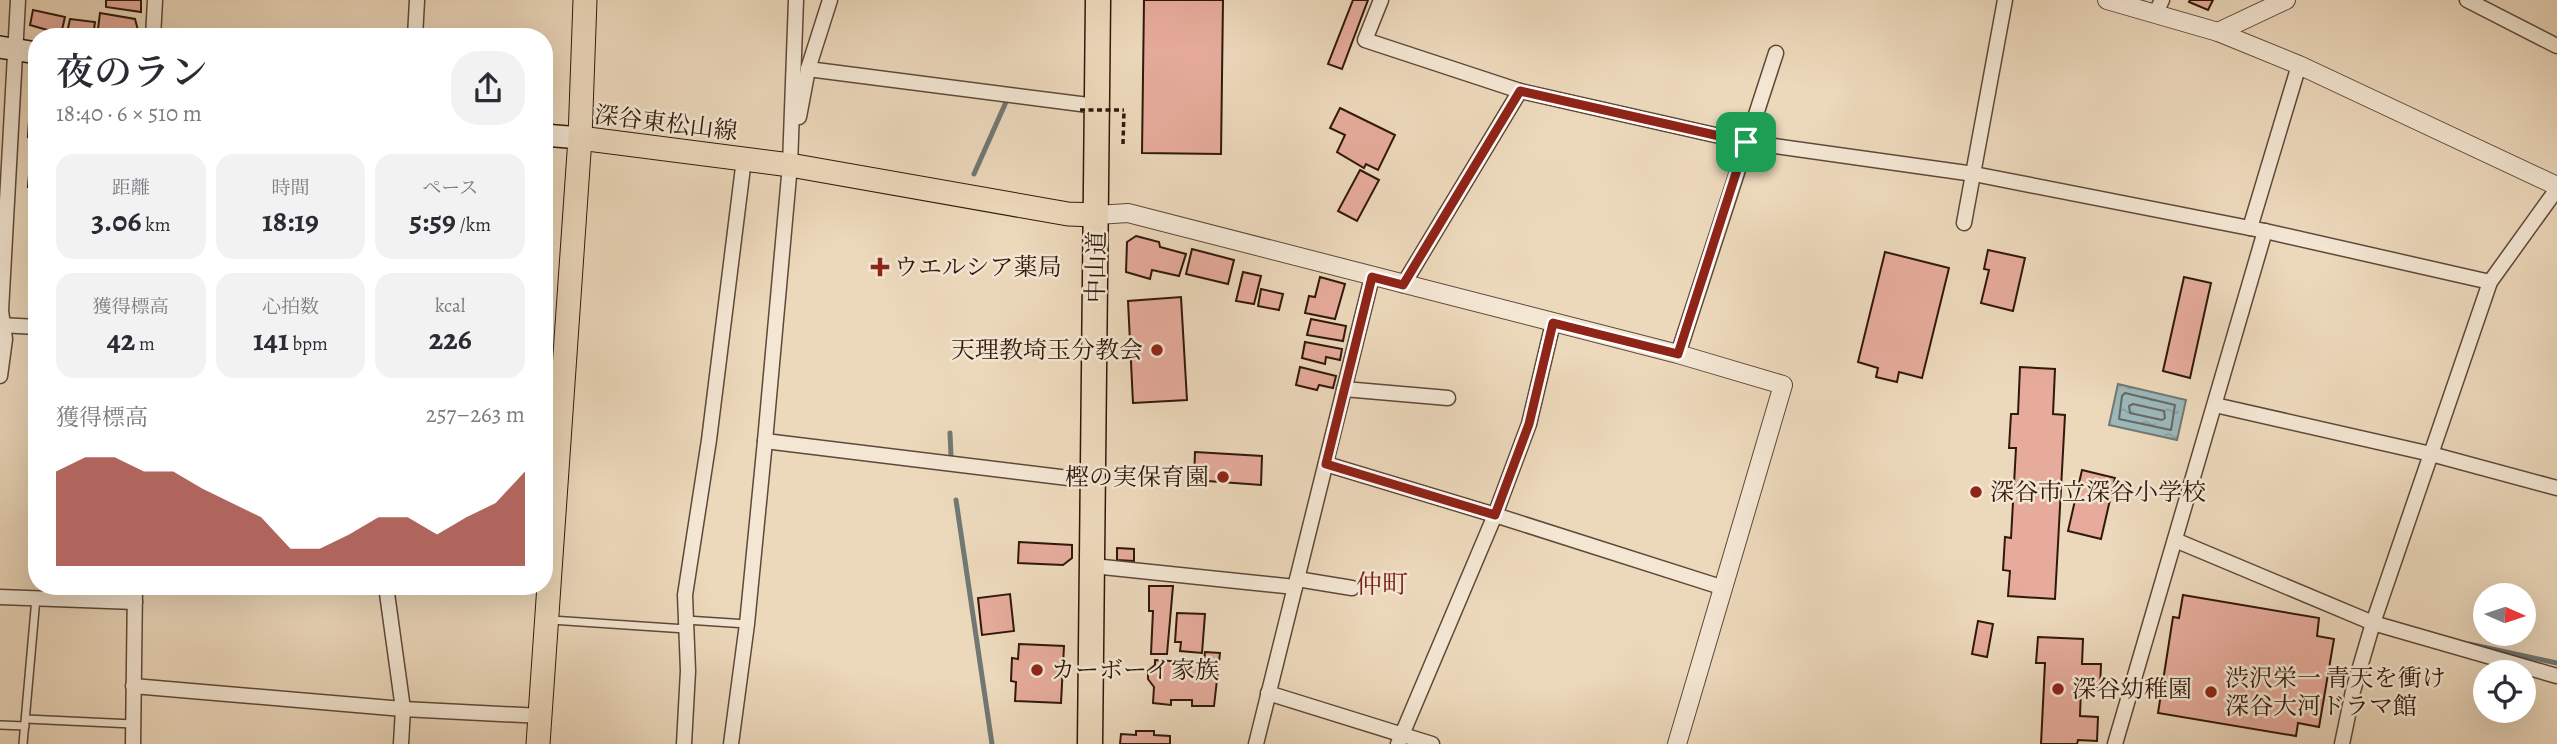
<!DOCTYPE html>
<html lang="ja">
<meta charset="utf-8">
<style>
:root{--surface:#fff;--page:#f2f2f3;--text:#2b2b33;--muted:#7c7c81;--accent:#8f2418}
body{margin:0;font-family:Alegreya,"Noto Serif JP",serif;background:var(--page);color:var(--text);height:100vh;display:flex;flex-direction:column;font-size:26px;white-space:nowrap}
*{box-sizing:border-box;margin:0}
p{font-size:23px;color:var(--muted)}
.icon{flex:none;width:38px;height:38px;fill:none;stroke:currentColor;stroke-width:2;stroke-linecap:round;stroke-linejoin:round}
.map{position:relative;flex:1;overflow:hidden}
.sheet{position:absolute;left:28px;top:28px;width:525px;height:567px;display:flex;flex-direction:column;background:var(--surface);border-radius:28px;box-shadow:0 7px 28px #0002}
.sheet>*{flex:none}
.needle{width:46px;rotate:93deg}
.controls{position:absolute;left:2473px;top:583px;display:grid;gap:14px}
.controls a{display:grid;place-items:center;width:63px;height:63px;border-radius:50%;background:var(--surface);box-shadow:0 7px 28px #0002;font-size:35px}
.pin{position:absolute;display:grid;place-items:center;width:60px;height:60px;color:#fff;margin:-30px;border-radius:14px;box-shadow:0 4px 10px #0006}
.round{display:grid;place-items:center;flex:none;width:74px;height:74px;border-radius:28px;background:var(--page)}
.headline{display:flex;align-items:center;justify-content:space-between;height:119px;padding:0 28px}
h1{font-size:38px;font-weight:600;line-height:52px}
.figures{display:grid;grid-template-columns:repeat(3,1fr);gap:10px;height:119px;padding:7px 28px}
.figures div{display:grid;align-content:center;border-radius:18px;background:var(--page);text-align:center}
.figures b{font-size:30px;font-weight:600}
.figures small{font-size:19px;font-weight:400}
.figures p{font-size:19px}
.chart{height:196px;padding:14px 28px}
.chart p{display:flex;justify-content:space-between}
.chart svg{width:100%;height:126px;margin-top:7px;fill:var(--accent);opacity:.7}
.map>svg:first-child{display:block}
</style>
<div class="map">
<svg width="2557" height="744" viewBox="0 0 2557 744">
<defs>
<pattern id="water-ripples" width="26" height="14" patternUnits="userSpaceOnUse" patternTransform="scale(1.75)"><rect width="26" height="14" fill="#9cb8ba"/><path d="M2 4q2-2 4 0t4 0M15 11q2-2 4 0t4 0" fill="none" stroke="#879d9f"/></pattern>
</defs>
<rect width="100%" height="100%" fill="#ecd8bb"/>
<filter id="stains"><feTurbulence type="fractalNoise" baseFrequency=".00286" numOctaves="4"/><feColorMatrix values="0 0 0 0 .2 0 0 0 0 .09 0 0 0 0 .02 0 0 0 .5 -.17"/></filter>
<radialGradient id="worn" r=".72"><stop offset=".6" stop-color="#630" stop-opacity="0"/><stop offset="1" stop-color="#630" stop-opacity=".3"/></radialGradient>
<polygon fill="url(#water-ripples)" stroke="#717874" stroke-width="2" points="2118,384 2186,400 2177,440 2109,425"/>
<g fill="none" stroke-linecap="round" stroke-linejoin="round">
<g stroke="#666862" stroke-width="2">
<polygon points="2125,393 2175,405 2171,430 2119,419 2122,396"/>
<polygon points="2133,404 2164,411 2165,418 2162,420 2130,413 2129,406"/>
</g>
<g stroke="#717874" stroke-width="5">
<polyline points="974,174 1006,102"/>
<polyline points="950,433 951,456"/>
<polyline points="956,500 992,744"/>
<polyline points="2469,644 2557,663"/>
</g>
</g>
<g fill="#e6ab9b" stroke="#30180b" stroke-width="2">
<polygon points="106,0 141,0 141,12 106,7"/>
<polygon points="1144,0 1223,0 1221,154 1142,153"/>
<polygon points="1353,0 1368,0 1342,69 1328,64"/>
<polygon points="2190,0 2213,0 2208,10 2189,2"/>
<polygon points="33,10 65,17 61,34 30,25"/>
<polygon points="100,13 135,19 139,34 137,37 97,37"/>
<polygon points="70,19 95,22 93,37 67,33"/>
<polygon points="31,87 37,88 37,187 28,187 32,137 28,137"/>
<polygon points="1340,108 1395,135 1378,170 1366,164 1364,168 1337,152 1345,135 1330,128"/>
<polygon points="1360,170 1379,180 1357,221 1338,211"/>
<polygon points="1136,236 1159,242 1160,247 1186,254 1179,276 1152,270 1150,279 1126,272 1127,242"/>
<polygon points="1192,249 1234,260 1228,284 1186,274"/>
<polygon points="1988,250 2025,258 2013,311 1981,303 1989,270 1984,269"/>
<polygon points="1885,252 1949,268 1922,378 1899,372 1897,382 1876,377 1878,368 1858,362"/>
<polygon points="1243,272 1261,276 1254,304 1236,301"/>
<polygon points="1320,277 1345,284 1335,319 1305,313 1309,296 1315,297"/>
<polygon points="2184,277 2211,283 2190,378 2163,371"/>
<polygon points="1261,289 1283,294 1279,310 1258,306"/>
<polygon points="1181,297 1187,400 1133,403 1128,301"/>
<polygon points="1311,319 1346,326 1343,341 1307,335"/>
<polygon points="1305,342 1342,349 1340,360 1326,357 1325,364 1302,358"/>
<polygon points="1300,367 1336,376 1333,388 1319,385 1317,390 1296,385"/>
<polygon points="2020,367 2055,369 2053,414 2065,415 2055,599 2008,596 2010,571 2003,570 2005,537 2011,538 2016,448 2009,448 2011,414 2018,414"/>
<polygon points="1195,452 1262,456 1261,485 1194,480"/>
<polygon points="2082,470 2115,478 2101,539 2068,531"/>
<polygon points="1019,542 1072,545 1072,558 1063,565 1018,563"/>
<polygon points="1117,548 1134,549 1134,561 1117,560"/>
<polygon points="1149,586 1173,586 1167,654 1151,654 1153,611 1149,611"/>
<polygon points="1010,594 1014,631 982,635 978,598"/>
<polygon points="2183,595 2319,618 2317,636 2334,639 2319,727 2298,723 2296,736 2158,713 2173,617 2179,618"/>
<polygon points="1177,613 1205,614 1202,653 1180,651 1181,642 1175,642"/>
<polygon points="1978,621 1993,624 1987,657 1972,654"/>
<polygon points="2038,637 2083,639 2082,664 2101,664 2100,688 2081,687 2080,716 2098,717 2097,741 2078,740 2077,744 2041,744 2045,663 2036,663"/>
<polygon points="1019,644 1064,646 1061,703 1015,701 1016,682 1011,681 1012,658 1018,659"/>
<polygon points="1205,652 1220,653 1214,706 1192,706 1192,700 1171,700 1171,705 1153,703 1154,687 1148,679 1148,671 1155,665 1155,660 1202,663 1204,661"/>
<polygon points="1136,731 1154,731 1154,735 1170,736 1170,744 1120,744 1121,734 1136,735"/>
</g>
<g fill="none" stroke-linecap="round" stroke-linejoin="round">
<g stroke="#5f4837" stroke-width="10">
<g id="service">
<polyline points="551,620 686,629"/>
<polyline points="686,620 747,624"/>
<polyline points="26,719 133,724"/>
<polyline points="0,725 25,726"/>
<polyline points="23,744 36,598"/>
</g>
</g>
<g stroke="#5f4837" stroke-width="17">
<g id="minor">
<polyline points="1381,0 1365,40 1520,91 1746,142 1974,174 2265,231 2490,282"/>
<polyline points="2467,0 2557,46"/>
<polyline points="2155,14 2162,0"/>
<polyline points="153,37 155,0"/>
<polyline points="415,37 417,0"/>
<polyline points="808,69 1096,106"/>
<polyline points="799,117 808,69 830,0"/>
<polyline points="1964,223 2005,0"/>
<polyline points="2250,228 2299,65"/>
<polyline points="1403,285 1520,91"/>
<polyline points="0,325 37,327"/>
<polyline points="1678,354 1776,53"/>
<polyline points="0,376 5,339 1,311 18,0"/>
<polyline points="1344,389 1448,398"/>
<polyline points="2215,405 2431,454 2557,488"/>
<polyline points="765,441 1093,481"/>
<polyline points="1326,464 1495,515 1724,588"/>
<polyline points="2175,540 2373,623 2557,676"/>
<polyline points="1093,566 1295,587"/>
<polyline points="1297,579 1352,588"/>
<polyline points="386,586 403,709 401,744"/>
<polyline points="0,597 135,602"/>
<polyline points="133,686 403,709 541,716"/>
<polyline points="1268,693 1432,744"/>
<polyline points="133,744 135,586"/>
<polyline points="684,744 688,671 685,595 709,440 744,159"/>
<polyline points="731,744 747,624 765,441 790,165 796,0"/>
<polyline points="1256,744 1372,277"/>
<polyline points="1398,744 1495,515 1529,424 1553,323"/>
<polyline points="2115,744 2265,231"/>
<polyline points="2342,744 2353,691 2373,623 2490,282 2557,189"/>
</g>
</g>
<g stroke="#5f4837" stroke-width="20">
<g id="tertiary">
<polyline points="2107,0 2218,32 2299,65 2557,186"/>
<polyline points="2218,32 2286,0"/>
<polyline points="1097,215 1128,213 1678,354 1783,385 1677,744"/>
</g>
</g>
<g stroke="#30180b" stroke-width="24">
<g id="secondary">
<polyline points="0,47 37,53"/>
<polyline points="544,135 580,138"/>
</g>
</g>
<g stroke="#30180b" stroke-width="25">
<g id="primary">
<polyline points="580,138 790,165 1068,214 1097,215"/>
<polyline points="538,744 580,138 585,0"/>
</g>
</g>
<g stroke="#30180b" stroke-width="27">
<polyline id="trunk" points="1090,744 1098,0"/>
</g>
<polyline stroke="#30180b" stroke-width="3.5" stroke-dasharray="5 3.5" stroke-linecap="butt" points="1123,144 1124,110"/>
<use href="#service" stroke="#f3e6d3" stroke-width="7"/>
<use href="#minor" stroke="#f3e6d3" stroke-width="14"/>
<use href="#tertiary" stroke="#f3e6d3" stroke-width="18"/>
<use href="#secondary" stroke="#f3e6d3" stroke-width="21"/>
<use href="#primary" stroke="#ecd8bb" stroke-width="23"/>
<use href="#trunk" stroke="#ecd8bb" stroke-width="24"/>
<polyline stroke="#30180b" stroke-width="3.5" stroke-dasharray="5 3.5" stroke-linecap="butt" points="1080,110 1124,110"/>
</g>
<g fill="none" stroke-linecap="round" stroke-linejoin="round">
<g stroke="#fff" stroke-width="14">
<polygon id="route" points="1520,91 1746,142 1678,354 1553,323 1529,424 1495,515 1326,464 1372,277 1403,285"/>
</g>
<use href="#route" stroke="#8f2418" stroke-width="9"/>
</g>
<g fill="#8f2418" stroke="#f3e6d3" stroke-width="2.5">
<path d="M876.5 256.5h7v7h7v7h-7v7h-7v-7h-7v-7h7z"/>
<circle cx="1157" cy="350" r="7"/>
<circle cx="1223" cy="477" r="7"/>
<circle cx="1976" cy="492" r="7"/>
<circle cx="1037" cy="670" r="7"/>
<circle cx="2058" cy="689" r="7"/>
<circle cx="2211" cy="692" r="7"/>
</g>
<g text-anchor="middle" dominant-baseline="central" stroke-width="5" stroke-linejoin="round" paint-order="stroke">
<g font-size="24" fill="#30180b" stroke="#f3e6d3">
<text transform="translate(666 123) rotate(7)">深谷東松山線</text>
<text transform="translate(1096 267) rotate(-89)">中山道</text>
</g>
<g font-size="24" fill="#30180b" stroke="#f3e6d3" text-anchor="start">
<text x="894" y="267">ウエルシア薬局</text>
<text x="1143" y="350" text-anchor="end">天理教埼玉分教会</text>
<text x="1209" y="477" text-anchor="end">樫の実保育園</text>
<text x="1990" y="492">深谷市立深谷小学校</text>
<text x="1051" y="670">カーボーイ家族</text>
<text x="2225" y="678">渋沢栄一 青天を衝け<tspan x="2225" dy="28">深谷大河ドラマ館</tspan></text>
<text x="2072" y="689">深谷幼稚園</text>
</g>
<g font-size="26" fill="#7a1f14" stroke="#f3e6d3">
<text x="1382" y="584">仲町</text>
</g>
</g>
<rect width="100%" height="100%" filter="url(#stains)"/>
<rect width="100%" height="100%" fill="url(#worn)"/>
</svg>
<div class="controls">
<a><svg class="needle" viewBox="-14 -14 28 28"><path d="M0-13l5 13h-10z" fill="#e53935"/><path d="M0 13l5-13h-10z" fill="#7c7c81"/></svg></a>
<a><svg class="icon" aria-label="locate" viewBox="0 0 24 24"><circle cx="12" cy="12" r="6"/><path d="M12 2v4M12 18v4M2 12h4M18 12h4"/></svg></a>
</div>
<div class="pin" style="left:1746px;top:142px;background:#1e9e55"><svg class="icon" aria-label="arrive" viewBox="0 0 24 24"><path d="M6 21V4h12l-3 4 3 4H6"/></svg></div>
<section class="sheet">
<div class="headline"><div><h1>夜のラン</h1><p>18:40 · 6 × 510 m</p></div><a class="round"><svg class="icon" aria-label="share" viewBox="0 0 24 24"><path d="M12 15V3M7 8l5-5 5 5M5 13v7h14v-7"/></svg></a></div>
<div class="figures">
<div><p>距離</p><b>3.06<small> km</small></b></div>
<div><p>時間</p><b>18:19</b></div>
<div><p>ペース</p><b>5:59<small> /km</small></b></div>
</div>
<div class="figures">
<div><p>獲得標高</p><b>42<small> m</small></b></div>
<div><p>心拍数</p><b>141<small> bpm</small></b></div>
<div><p>kcal</p><b>226</b></div>
</div>
<div class="chart"><p><span>獲得標高</span>257–263 m</p>
<svg viewBox="0 0 160 44" preserveAspectRatio="none"><path d="M0 44V11L10 6L20 6L30 11L40 11L50 17L60 22L70 27L80 38L90 38L100 33L110 27L120 27L130 33L140 27L150 22L160 11V44z"/></svg>
</div>
</section>
</div>
